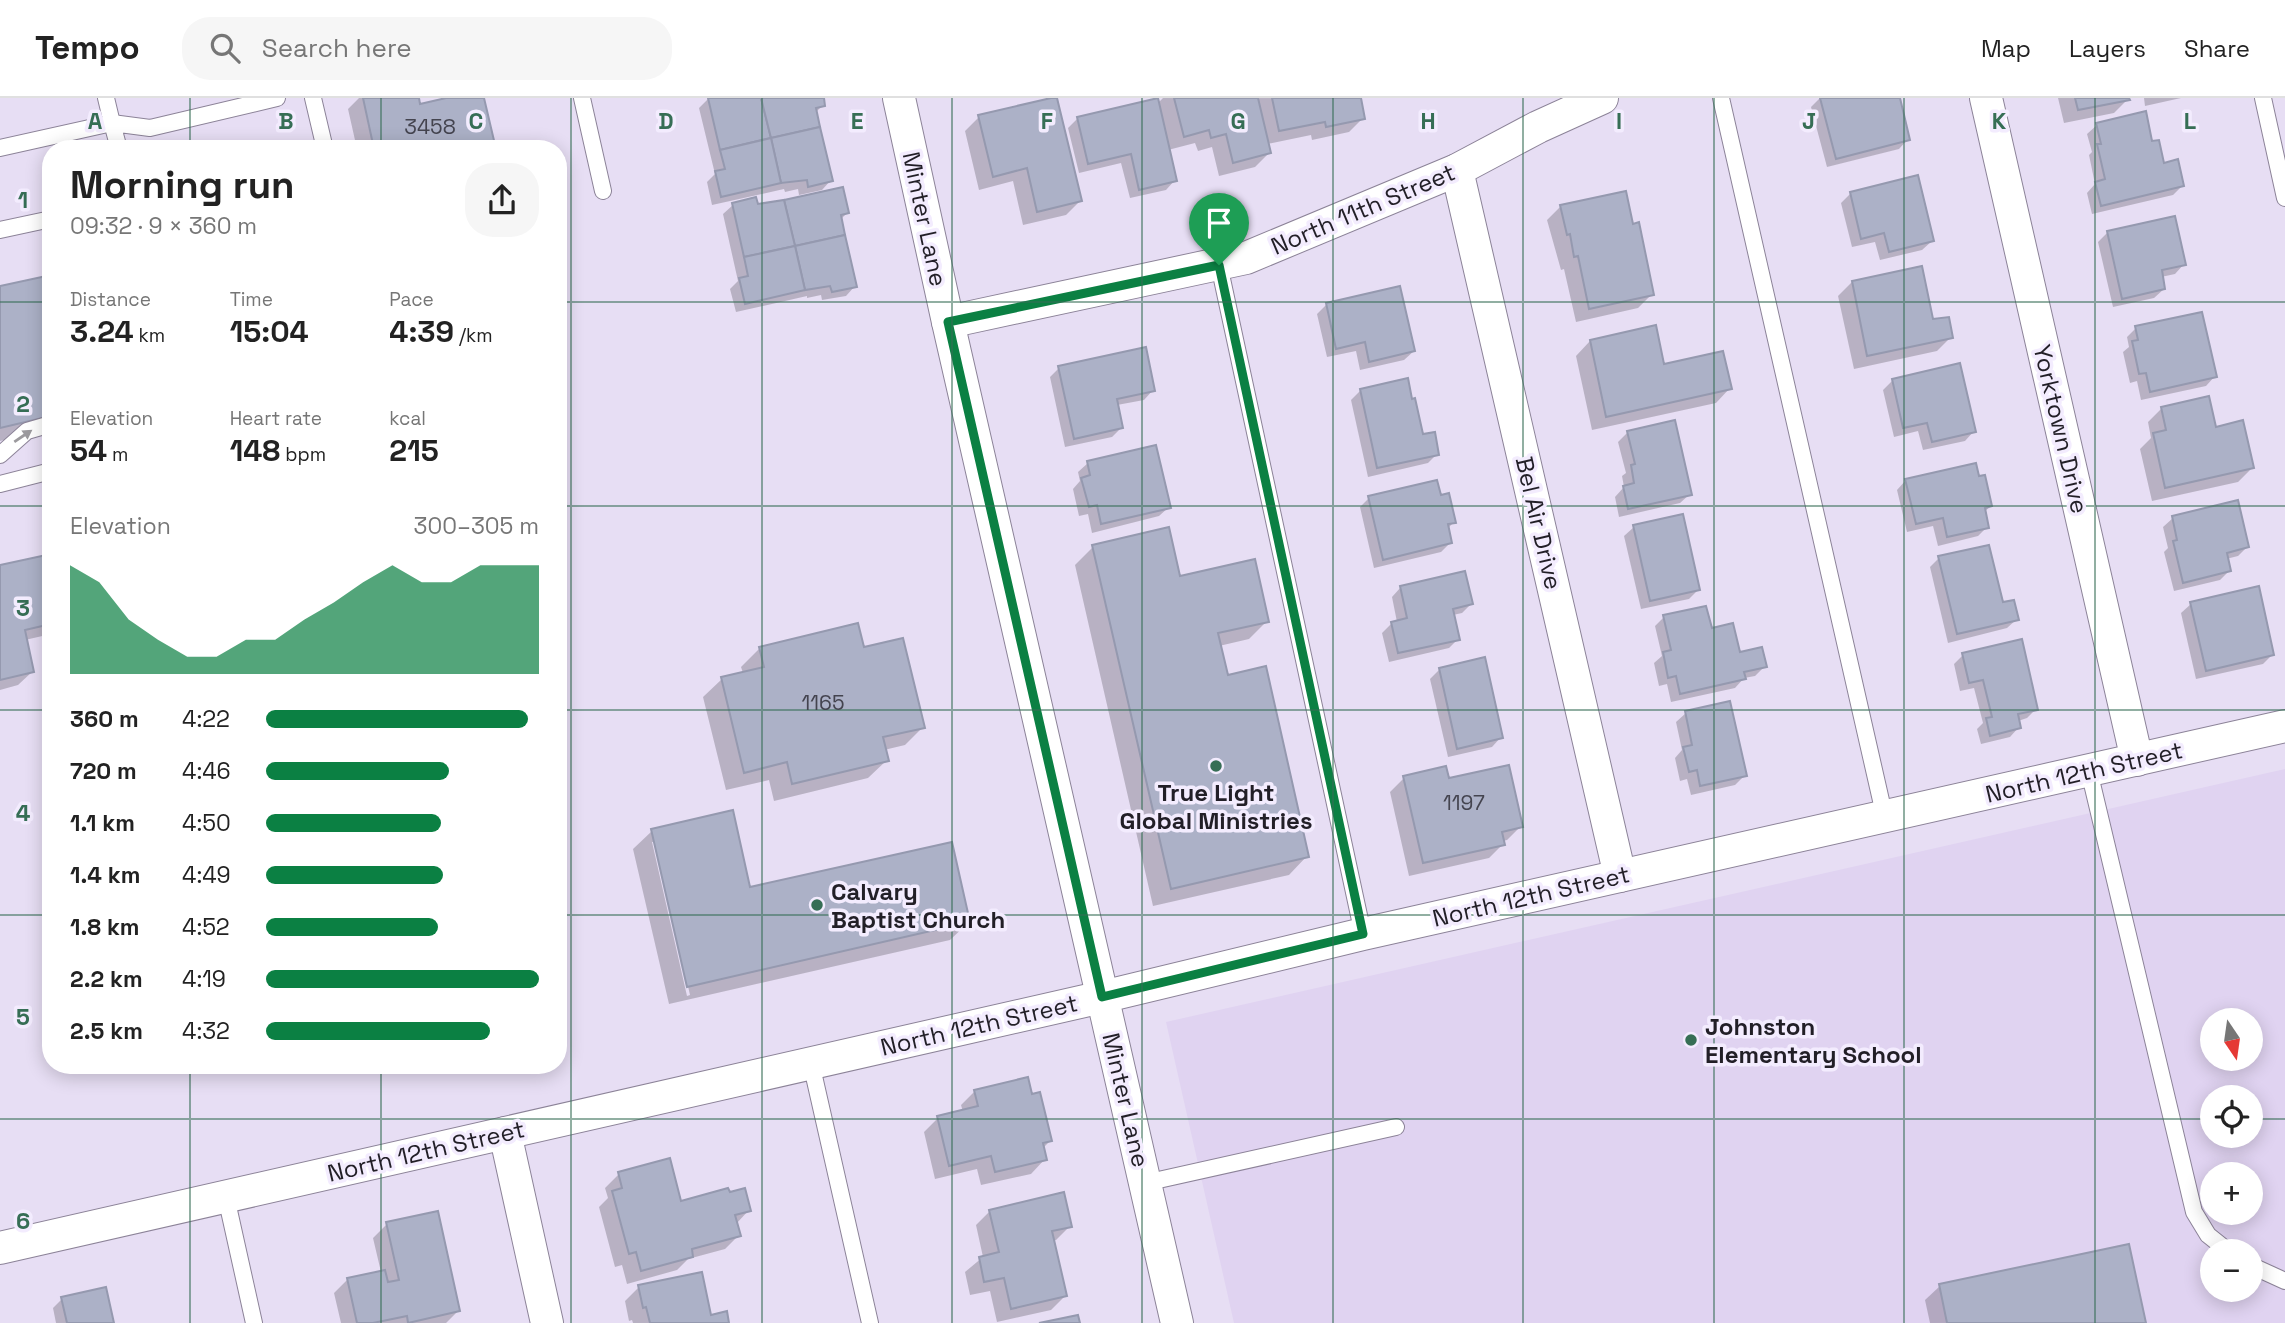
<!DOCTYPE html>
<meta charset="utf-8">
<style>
:root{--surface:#fff;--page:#f6f6f6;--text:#222;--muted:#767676;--line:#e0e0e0;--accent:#0b8043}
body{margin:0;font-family:"Space Grotesk",sans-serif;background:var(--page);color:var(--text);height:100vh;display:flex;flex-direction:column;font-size:26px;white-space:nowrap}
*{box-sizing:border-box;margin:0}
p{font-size:23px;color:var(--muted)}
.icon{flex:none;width:38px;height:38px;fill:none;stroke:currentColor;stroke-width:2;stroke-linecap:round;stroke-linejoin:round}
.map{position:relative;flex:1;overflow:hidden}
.drawer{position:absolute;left:42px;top:42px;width:525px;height:934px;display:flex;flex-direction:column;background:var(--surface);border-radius:28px;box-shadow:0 4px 18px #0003}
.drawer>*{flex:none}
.needle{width:46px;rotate:167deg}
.buttons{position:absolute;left:2200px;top:910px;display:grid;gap:14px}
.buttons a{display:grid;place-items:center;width:63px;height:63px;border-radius:50%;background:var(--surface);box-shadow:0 4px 18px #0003;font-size:35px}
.pin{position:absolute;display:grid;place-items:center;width:60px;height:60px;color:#fff;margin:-72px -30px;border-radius:50% 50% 50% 0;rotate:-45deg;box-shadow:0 0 7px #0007}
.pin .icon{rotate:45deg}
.round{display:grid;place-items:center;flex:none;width:74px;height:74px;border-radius:28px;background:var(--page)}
.headline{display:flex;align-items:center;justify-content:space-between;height:119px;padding:0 28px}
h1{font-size:38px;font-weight:700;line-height:52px}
.metrics{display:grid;grid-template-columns:repeat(3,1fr);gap:10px;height:119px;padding:7px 28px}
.metrics div{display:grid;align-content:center}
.metrics b{font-size:30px;font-weight:700}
.metrics small{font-size:19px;font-weight:400}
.metrics p{font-size:19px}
.chart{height:196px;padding:14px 28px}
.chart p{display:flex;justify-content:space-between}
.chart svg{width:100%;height:126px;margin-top:7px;fill:var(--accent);opacity:.7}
ul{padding:0 28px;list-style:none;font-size:23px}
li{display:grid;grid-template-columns:112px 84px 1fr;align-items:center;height:52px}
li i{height:18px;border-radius:9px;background:var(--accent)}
header{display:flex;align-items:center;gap:42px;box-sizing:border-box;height:98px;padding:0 35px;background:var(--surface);border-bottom:2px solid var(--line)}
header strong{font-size:33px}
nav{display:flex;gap:38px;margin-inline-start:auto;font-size:24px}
.search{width:490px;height:63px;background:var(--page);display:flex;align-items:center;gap:18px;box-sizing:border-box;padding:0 24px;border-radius:28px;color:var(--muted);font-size:26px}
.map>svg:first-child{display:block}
</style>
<header>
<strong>Tempo</strong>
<div class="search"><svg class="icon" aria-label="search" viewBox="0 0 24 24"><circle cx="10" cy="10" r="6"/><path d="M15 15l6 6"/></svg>Search here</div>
<nav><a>Map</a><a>Layers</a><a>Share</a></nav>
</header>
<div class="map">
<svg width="2285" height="1225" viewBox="0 0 2285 1225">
<rect width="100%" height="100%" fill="#e7def4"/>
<path fill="#e0d3f1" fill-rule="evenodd" d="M2285 671V1225H1234L1166 924ZM2212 922H2250V961H2212ZM2212 999H2250V1038H2212ZM2212 1076H2250V1115H2212ZM2212 1153H2250V1192H2212Z"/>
<g fill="#0003" fill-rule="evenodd">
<polygon points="359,0 417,0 419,8 454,0 482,0 494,51 357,51 348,11"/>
<polygon points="709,0 822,0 823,7 815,15 831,82 822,92 799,97 798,91 785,94 784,91 712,107 707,84 715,76 699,10"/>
<polygon points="1163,0 1359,0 1363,20 1349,34 1312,42 1311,37 1267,46 1269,55 1255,69 1219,78 1212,49 1198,53 1195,45 1168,52 1175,82 1166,92 1130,100 1121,65 1079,75 1068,30 1078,20 1157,6"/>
<polygon points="1820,0 1898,0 1908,41 1899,51 1827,69 1811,9"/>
<polygon points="2058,0 2128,0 2128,1 2114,15 2064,25"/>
<polygon points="2144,0 2181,0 2145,8"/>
<polygon points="979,19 1080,103 1066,117 1023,127 1013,83 979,92 965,33"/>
<polygon points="2097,27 2150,46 2163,67 2182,88 2173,97 2092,116 2087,95 2095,86 2089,57 2092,54 2087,36"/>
<polygon points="1851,95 1932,143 1922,152 1880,162 1875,144 1852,149 1841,105"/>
<polygon points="733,107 847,115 840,122 855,188 846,198 822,202 821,197 807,200 807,198 736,214 730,191 738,183 723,116"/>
<polygon points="1561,108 1652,196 1638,210 1576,224 1564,171 1561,172 1547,122"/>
<polygon points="2108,134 2184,166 2175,176 2161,179 2164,191 2154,200 2113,209 2098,144"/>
<polygon points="51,179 51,331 0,343 0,190"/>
<polygon points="1852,184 1932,224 1951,239 1937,253 1854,271 1838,198"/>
<polygon points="1327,206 1414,253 1404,262 1360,272 1356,253 1327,259 1317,216"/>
<polygon points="2136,230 2215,278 2206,288 2141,302 2137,283 2130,285 2123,254 2129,249 2127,239"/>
<polygon points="1590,243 1663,268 1730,290 1716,305 1592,332 1576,258"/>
<polygon points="1059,270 1153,292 1144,302 1117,307 1121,330 1112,339 1065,349 1050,279"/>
<polygon points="1892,283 1974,333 1965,343 1923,352 1918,333 1894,339 1883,292"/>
<polygon points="1361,292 1422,338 1437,356 1428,365 1368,379 1351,302"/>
<polygon points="2162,310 2252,370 2238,384 2152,403 2140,351 2151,340 2148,324"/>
<polygon points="1628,334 1690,396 1680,405 1619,419 1615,399 1624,389 1622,378 1626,375 1618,344"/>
<polygon points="1088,365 1169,409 1159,418 1092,435 1088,416 1079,418 1073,391 1080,383 1078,374"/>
<polygon points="1906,382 1991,408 1984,414 1987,429 1978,438 1938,448 1933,428 1907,434 1897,392"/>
<polygon points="1440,399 1454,424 1447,431 1450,445 1441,454 1374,470 1360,409 1369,400"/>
<polygon points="2173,420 2247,449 2238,458 2226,461 2229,473 2220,482 2174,493 2164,454 2168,450 2163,429"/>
<polygon points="1634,429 1698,492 1689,501 1641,511 1624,438"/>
<polygon points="1093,449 1179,480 1267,523 1249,541 1219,548 1226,579 1307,758 1289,777 1153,808 1075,467"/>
<polygon points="51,457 51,536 25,542 33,573 18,587 0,592 0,469"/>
<polygon points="1939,460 2002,506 2017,521 2007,530 1948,545 1930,469"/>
<polygon points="1401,489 1471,506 1462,515 1453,517 1458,541 1449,550 1389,564 1382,535 1392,525 1397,524 1392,499"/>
<polygon points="2191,506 2272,557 2263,566 2196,581 2181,515"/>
<polygon points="1664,519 1710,532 1739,556 1765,568 1755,578 1744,580 1735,590 1671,604 1667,586 1659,588 1654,565 1662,558 1655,528"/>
<polygon points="760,550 923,629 905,647 884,652 887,662 868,680 774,703 769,682 726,692 703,599 722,581 743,575 741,569"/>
<polygon points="1963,557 2036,611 2027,620 2018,623 2019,629 2010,639 1981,646 1977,631 1983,625 1974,590 1960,593 1954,566"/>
<polygon points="1439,572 1501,639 1492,649 1448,659 1430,581"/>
<polygon points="1686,615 1745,677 1735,687 1691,697 1687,681 1680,683 1675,660 1682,652 1676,624"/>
<polygon points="1404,680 1447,682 1521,728 1507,742 1503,743 1503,746 1489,760 1409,778 1390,694"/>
<path d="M652 733 749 791 969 824 950 842 669 906 633 751ZM652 744H655L690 897 687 898Z"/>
<polygon points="975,993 1031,998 1050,1043 1043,1050 1045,1061 1031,1076 981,1087 977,1071 935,1081 924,1034 938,1020 963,1014 961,1007"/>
<polygon points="619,1076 680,1105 749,1112 736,1126 739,1137 725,1151 688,1161 677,1172 627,1186 622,1167 615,1169 599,1109 608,1100 605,1090"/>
<polygon points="990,1113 1070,1128 1056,1142 1052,1143 1065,1198 1051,1212 997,1224 990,1193 970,1197 965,1174 983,1159 976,1127"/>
<polygon points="387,1126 458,1213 446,1225 341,1225 334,1195 348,1181 381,1174 373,1140"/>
<polygon points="1940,1188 2144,1225 1930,1225 1925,1202"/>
<polygon points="639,1189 709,1219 727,1225 633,1225 632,1222 629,1223 625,1203"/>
<polygon points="62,1201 112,1225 56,1225 53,1210"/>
</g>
<g fill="#acb1c7" stroke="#9599af" stroke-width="2">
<polygon points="363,0 419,0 420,6 446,0 484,0 496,51 374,51"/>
<polygon points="708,0 761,0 771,40 720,52"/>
<polygon points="761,0 824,0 825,8 816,10 820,29 771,40"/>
<polygon points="1051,0 1057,0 1082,103 1037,114 1027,70 993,79 978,17"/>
<polygon points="1158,0 1177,83 1139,92 1131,56 1088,66 1077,19"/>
<polygon points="1174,0 1258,0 1271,55 1233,65 1226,36 1211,40 1209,32 1184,39"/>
<polygon points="1272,0 1361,0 1365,21 1326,29 1325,24 1279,33"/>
<polygon points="1820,0 1900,0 1910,42 1836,61"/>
<polygon points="2075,0 2129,0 2130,2 2078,12"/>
<polygon points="2146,13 2152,43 2159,42 2164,65 2178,61 2184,88 2101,108 2095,84 2105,81 2097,46 2101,46 2096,25"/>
<polygon points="820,29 833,83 808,89 807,82 781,85 771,40"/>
<polygon points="771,40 781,85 721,99 715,73 725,71 720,52"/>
<polygon points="1918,77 1934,143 1889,154 1884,135 1861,141 1850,94"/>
<polygon points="843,89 849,115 841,117 845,137 795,148 784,102"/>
<polygon points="1626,93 1633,126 1639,124 1654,197 1589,211 1578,158 1574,159 1570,136 1567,137 1560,107"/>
<polygon points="756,99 758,106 784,102 795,148 744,159 732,105"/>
<polygon points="2175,118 2186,167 2162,172 2165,191 2122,201 2107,133"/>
<polygon points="845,137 857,189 832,194 830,188 805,192 795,148"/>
<polygon points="795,148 805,192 745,206 739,180 748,178 744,159"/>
<polygon points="1922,168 1933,221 1949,219 1953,240 1867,258 1852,183"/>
<polygon points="51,177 51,318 0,330 0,188"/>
<polygon points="1400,188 1415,253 1369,264 1365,244 1336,251 1326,205"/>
<polygon points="2202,214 2217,279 2150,294 2146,275 2139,276 2132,243 2138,242 2135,228"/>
<polygon points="1656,227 1664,266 1723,253 1732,291 1606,319 1590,242"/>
<polygon points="1146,249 1155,293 1117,301 1123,330 1074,341 1058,268"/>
<polygon points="1960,265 1976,334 1932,344 1927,325 1903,330 1892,281"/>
<polygon points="1408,280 1412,301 1415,300 1423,336 1435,334 1439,357 1377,370 1360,291"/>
<polygon points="2209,298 2216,329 2243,322 2254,370 2165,390 2153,335 2166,332 2161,309"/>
<polygon points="1675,322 1692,397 1628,411 1623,388 1634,385 1631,367 1635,366 1627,333"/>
<polygon points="1156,347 1171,410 1101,426 1097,407 1089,409 1081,380 1090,377 1087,363"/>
<polygon points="1976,365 1979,378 1985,377 1992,408 1985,410 1989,430 1947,439 1943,420 1916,426 1905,381"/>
<polygon points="1437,382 1441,397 1449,395 1456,425 1448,426 1452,445 1383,462 1368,398"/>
<polygon points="2238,402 2249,449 2227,455 2231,473 2183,485 2173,443 2177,442 2172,418"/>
<polygon points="1683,416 1700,492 1650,503 1633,427"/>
<polygon points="1169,429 1180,478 1255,461 1269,524 1218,535 1228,577 1266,568 1309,759 1171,791 1092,447"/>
<polygon points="1989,447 2003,504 2014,502 2019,522 1957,536 1938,458"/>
<polygon points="51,456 51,526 25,532 34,574 0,582 0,467"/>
<polygon points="1465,473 1473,506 1453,511 1460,542 1398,555 1391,524 1407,520 1400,488"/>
<polygon points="2259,488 2274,557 2206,573 2190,504"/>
<polygon points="1706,508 1712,530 1733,525 1740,554 1762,549 1767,569 1744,574 1746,581 1680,596 1676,578 1668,580 1663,554 1671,552 1663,517"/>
<polygon points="858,525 864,549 903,540 925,630 883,639 889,663 792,686 787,664 744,675 721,579 764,569 759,549"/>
<polygon points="2022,541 2038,612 2018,616 2021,630 1990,638 1986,620 1992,619 1983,582 1969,585 1962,555"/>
<polygon points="1485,559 1503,640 1457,651 1439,570"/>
<polygon points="1730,603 1747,678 1700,688 1697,672 1689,674 1683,649 1692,647 1685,613"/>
<polygon points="1509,667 1523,729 1502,734 1505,747 1423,765 1403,678 1446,668 1449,680"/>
<polygon points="733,712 750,789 952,744 970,824 687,889 651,731"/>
<polygon points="1028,979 1032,996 1040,994 1052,1043 1043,1045 1047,1062 995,1074 991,1058 949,1068 937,1018 978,1008 974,992"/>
<polygon points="670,1060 681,1103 728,1090 730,1094 745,1090 751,1113 735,1117 741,1138 692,1151 693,1159 641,1173 636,1154 629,1156 612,1093 622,1090 618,1074"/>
<polygon points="1064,1094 1072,1129 1052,1133 1067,1198 1011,1211 1004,1180 984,1184 979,1159 999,1154 989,1112"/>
<polygon points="438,1113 460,1213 408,1225 407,1218 373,1225 357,1225 347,1180 385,1172 388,1184 399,1182 386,1124"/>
<polygon points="2129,1146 2146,1225 1947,1225 1939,1186"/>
<polygon points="702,1174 711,1217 727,1213 729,1225 650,1225 646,1209 643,1210 638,1187"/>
<polygon points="106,1189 114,1225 67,1225 61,1199"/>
<polygon points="1078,1217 1080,1225 1039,1225"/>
</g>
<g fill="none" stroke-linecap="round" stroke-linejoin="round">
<g stroke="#8c8398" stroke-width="18">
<g id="lane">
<polyline points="313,0 325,51"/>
<polyline points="582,0 603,93"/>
<polyline points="1721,0 1885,720"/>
<polyline points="2263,0 2285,100"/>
<polyline points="0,50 112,25 106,0"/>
<polyline points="119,51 112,25 150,30 277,0"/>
<polyline points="0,132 51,121"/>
<polyline points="1219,167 1363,836"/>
<polyline points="0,357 27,333 51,326"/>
<polyline points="0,386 51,373"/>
<polyline points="2089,673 2194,1114 2208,1137 2228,1153"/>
<polyline points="811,965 870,1225"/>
<polyline points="1145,1085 1396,1029"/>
<polyline points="226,1099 254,1225"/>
<polyline points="2250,1167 2285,1183"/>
</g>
</g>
<g stroke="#8c8398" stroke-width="34">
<g id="street">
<polyline points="899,0 948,224 1177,1225"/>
<polyline points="1986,0 2137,662"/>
<polyline points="1457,72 1620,778"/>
<polyline points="948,224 1246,160 1457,72 1538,29 1602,0"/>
<polyline points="505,1035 547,1225"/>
<polyline points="0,1150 1102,899 1363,836 2285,628"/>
</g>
</g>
<use href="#lane" stroke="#fff" stroke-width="16"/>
<use href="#street" stroke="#fff" stroke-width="32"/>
</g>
<defs><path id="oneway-solid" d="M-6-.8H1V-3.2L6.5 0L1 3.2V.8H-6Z" transform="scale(1.75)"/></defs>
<use fill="#9c9a9e" href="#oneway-solid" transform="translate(23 338) rotate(-34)"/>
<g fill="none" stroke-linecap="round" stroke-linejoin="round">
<g stroke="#fff" stroke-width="14">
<polygon id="route" points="1219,167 1363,836 1102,899 948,224"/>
</g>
<use href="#route" stroke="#0b8043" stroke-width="9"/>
</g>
<path fill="none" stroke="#366e55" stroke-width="2" stroke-opacity="0.55" d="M190 0V51M381 0V51M571 0V1225M762 0V1225M952 0V1225M1142 0V1225M1333 0V1225M1523 0V1225M1714 0V1225M1904 0V1225M2095 0V1225M0 204H51M558 204H2285M0 408H51M558 408H2285M0 612H51M558 612H2285M0 817H51M558 817H2285M190 968V1225M381 968V1225M0 1021H2212M2250 1021H2285"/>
<g fill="#366e55" stroke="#f3ecfe" stroke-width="2.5">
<circle cx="1216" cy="668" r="7"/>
<circle cx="817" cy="807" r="7"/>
<circle cx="1691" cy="942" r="7"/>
</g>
<g text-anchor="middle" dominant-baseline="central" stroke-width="7" stroke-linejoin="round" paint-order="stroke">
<g font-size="21" fill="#44444f">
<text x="430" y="28">3458</text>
<text x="823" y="604">1165</text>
<text x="1464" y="704">1197</text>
</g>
<g font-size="24" fill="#221f27" stroke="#f3ecfe">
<text transform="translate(1363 111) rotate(-23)">North 11th Street</text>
<text transform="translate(925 121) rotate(78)">Minter Lane</text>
<text transform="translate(2061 331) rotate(77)">Yorktown Drive</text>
<text transform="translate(1539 425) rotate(77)">Bel Air Drive</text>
<text transform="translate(2084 674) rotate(-13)">North 12th Street</text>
<text transform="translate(1531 798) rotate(-13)">North 12th Street</text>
<text transform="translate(979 927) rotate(-13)">North 12th Street</text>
<text transform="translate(1126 1002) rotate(77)">Minter Lane</text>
<text transform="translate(426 1053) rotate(-13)">North 12th Street</text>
</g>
<g font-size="24" font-weight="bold" fill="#221f27" stroke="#f3ecfe" text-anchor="start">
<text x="1216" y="694" text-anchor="middle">True Light<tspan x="1216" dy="28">Global Ministries</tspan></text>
<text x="831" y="793">Calvary<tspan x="831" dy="28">Baptist Church</tspan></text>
<text x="1705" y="928">Johnston<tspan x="1705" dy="28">Elementary School</tspan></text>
</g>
</g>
<g font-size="23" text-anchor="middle" font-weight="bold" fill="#366e55" stroke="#f3ecfe" stroke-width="7" stroke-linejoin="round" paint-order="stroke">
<text x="95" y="31">A</text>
<text x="286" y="31">B</text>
<text x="476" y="31">C</text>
<text x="666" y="31">D</text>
<text x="857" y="31">E</text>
<text x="1047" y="31">F</text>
<text x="1238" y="31">G</text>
<text x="1428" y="31">H</text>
<text x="1619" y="31">I</text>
<text x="1809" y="31">J</text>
<text x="1999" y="31">K</text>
<text x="2190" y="31">L</text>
<text x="23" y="110">1</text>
<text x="23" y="314">2</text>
<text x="23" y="518">3</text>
<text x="23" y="723">4</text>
<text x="23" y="927">5</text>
<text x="23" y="1131">6</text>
</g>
</svg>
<div class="buttons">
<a><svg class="needle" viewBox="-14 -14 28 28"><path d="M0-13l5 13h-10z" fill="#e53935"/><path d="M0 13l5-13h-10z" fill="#767676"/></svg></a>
<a><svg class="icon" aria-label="locate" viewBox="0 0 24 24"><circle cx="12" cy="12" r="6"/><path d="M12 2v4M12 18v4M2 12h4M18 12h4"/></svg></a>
<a>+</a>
<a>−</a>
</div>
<div class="pin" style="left:1219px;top:167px;background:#1e9e55"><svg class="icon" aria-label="arrive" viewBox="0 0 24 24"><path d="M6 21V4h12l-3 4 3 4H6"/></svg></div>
<section class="drawer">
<div class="headline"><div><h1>Morning run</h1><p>09:32 · 9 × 360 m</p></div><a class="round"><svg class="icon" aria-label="share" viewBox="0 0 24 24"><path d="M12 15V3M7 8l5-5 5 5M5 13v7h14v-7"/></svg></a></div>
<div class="metrics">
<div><p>Distance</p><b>3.24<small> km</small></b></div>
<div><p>Time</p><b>15:04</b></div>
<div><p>Pace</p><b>4:39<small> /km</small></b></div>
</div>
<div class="metrics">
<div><p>Elevation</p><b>54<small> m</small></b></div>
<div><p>Heart rate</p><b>148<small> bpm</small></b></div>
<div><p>kcal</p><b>215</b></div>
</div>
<div class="chart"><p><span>Elevation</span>300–305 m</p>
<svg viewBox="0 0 160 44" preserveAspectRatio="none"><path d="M0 44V6L10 12L20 25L30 32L40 38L50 38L60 32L70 32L80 25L90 19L100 12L110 6L120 12L130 12L140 6L150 6L160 6V44z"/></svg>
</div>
<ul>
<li><b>360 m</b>4:22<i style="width:96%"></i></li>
<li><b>720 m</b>4:46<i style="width:67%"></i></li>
<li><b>1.1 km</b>4:50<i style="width:64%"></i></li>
<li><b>1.4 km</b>4:49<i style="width:65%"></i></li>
<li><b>1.8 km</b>4:52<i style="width:63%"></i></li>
<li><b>2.2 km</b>4:19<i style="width:100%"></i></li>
<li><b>2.5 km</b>4:32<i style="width:82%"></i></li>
</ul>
</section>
</div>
